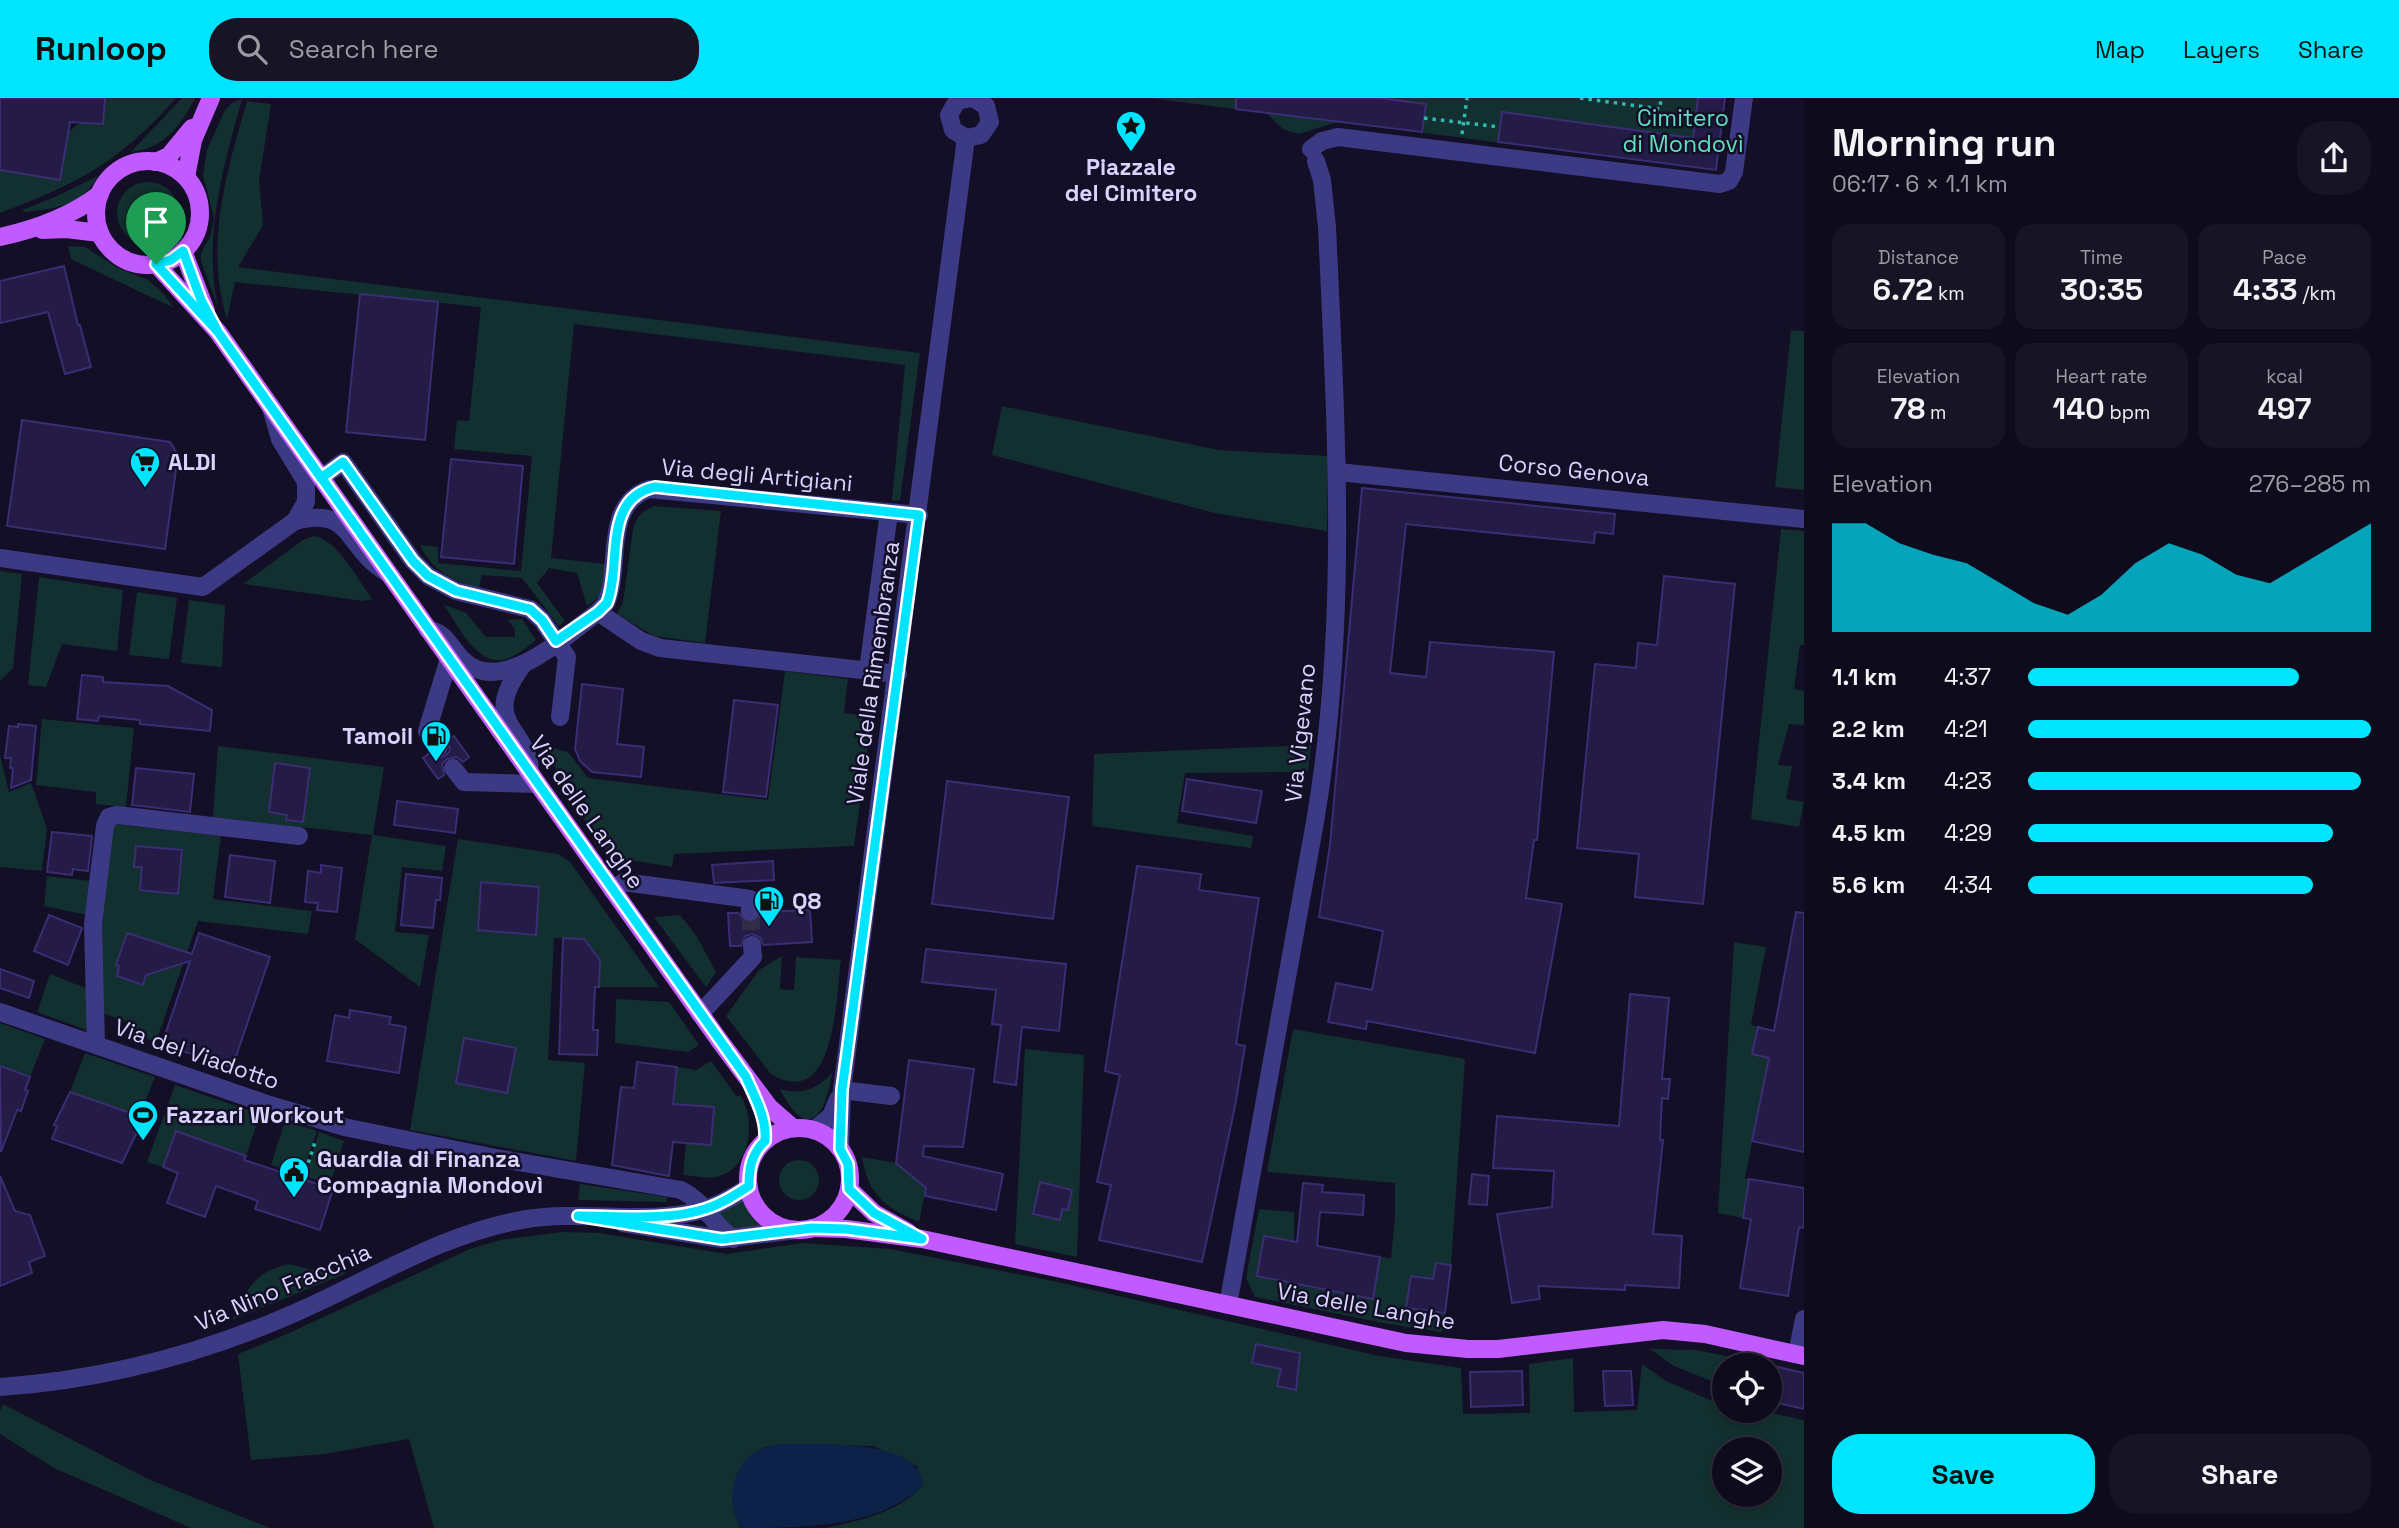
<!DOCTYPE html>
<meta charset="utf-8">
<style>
:root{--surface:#0e0b1c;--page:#171425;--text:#f1f3f6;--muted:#9b9ba3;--line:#2e2b3b;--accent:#00e5ff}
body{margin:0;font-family:"Space Grotesk",sans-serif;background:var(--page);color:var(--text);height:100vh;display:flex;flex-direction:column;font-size:26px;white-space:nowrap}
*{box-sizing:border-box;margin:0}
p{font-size:23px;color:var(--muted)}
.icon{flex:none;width:38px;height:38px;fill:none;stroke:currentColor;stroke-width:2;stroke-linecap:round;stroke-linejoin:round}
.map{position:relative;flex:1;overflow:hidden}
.panel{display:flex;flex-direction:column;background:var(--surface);width:595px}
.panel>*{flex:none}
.tools{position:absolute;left:1712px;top:1255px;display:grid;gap:14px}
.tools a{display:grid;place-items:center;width:70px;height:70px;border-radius:50%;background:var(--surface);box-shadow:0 4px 10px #0003,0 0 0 2px var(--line);font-size:35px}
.pin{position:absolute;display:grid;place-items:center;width:60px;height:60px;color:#fff;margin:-72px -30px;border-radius:50% 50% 50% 0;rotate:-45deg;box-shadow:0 0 7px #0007}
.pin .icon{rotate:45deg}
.round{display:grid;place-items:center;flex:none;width:74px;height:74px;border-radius:28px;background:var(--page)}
.headline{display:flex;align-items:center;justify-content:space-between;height:119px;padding:0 28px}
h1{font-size:38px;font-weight:800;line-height:52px}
.figures{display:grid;grid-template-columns:repeat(3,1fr);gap:10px;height:119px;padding:7px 28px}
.figures div{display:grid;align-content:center;border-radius:18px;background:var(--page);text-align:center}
.figures b{font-size:30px;font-weight:800}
.figures small{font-size:19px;font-weight:400}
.figures p{font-size:19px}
.chart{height:196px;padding:14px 28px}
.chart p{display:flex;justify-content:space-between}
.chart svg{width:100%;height:126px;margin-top:7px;fill:var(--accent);opacity:.7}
.primary-button{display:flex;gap:14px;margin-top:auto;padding:14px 28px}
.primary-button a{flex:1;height:80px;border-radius:28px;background:var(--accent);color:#111;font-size:28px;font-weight:800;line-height:80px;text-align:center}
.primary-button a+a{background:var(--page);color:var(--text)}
ul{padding:0 28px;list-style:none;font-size:23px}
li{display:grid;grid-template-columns:112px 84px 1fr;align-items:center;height:52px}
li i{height:18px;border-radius:9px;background:var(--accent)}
header{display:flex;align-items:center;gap:42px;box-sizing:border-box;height:98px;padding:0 35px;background:var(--accent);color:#111}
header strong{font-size:33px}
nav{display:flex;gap:38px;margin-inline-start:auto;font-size:24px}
.search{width:490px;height:63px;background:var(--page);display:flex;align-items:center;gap:18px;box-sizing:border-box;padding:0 24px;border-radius:28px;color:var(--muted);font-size:26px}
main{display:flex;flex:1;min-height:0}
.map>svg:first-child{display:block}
</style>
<header>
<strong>Runloop</strong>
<div class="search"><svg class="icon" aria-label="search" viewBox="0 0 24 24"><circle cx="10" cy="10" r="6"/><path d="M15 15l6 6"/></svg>Search here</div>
<nav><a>Map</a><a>Layers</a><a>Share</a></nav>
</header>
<main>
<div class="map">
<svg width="1804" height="1430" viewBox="0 0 1804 1430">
<rect width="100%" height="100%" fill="#130f26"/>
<g fill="#12302f" fill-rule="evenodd">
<path d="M105 0H176C120 64 79 85 0 115V72L60 81 69 33 81 24 103 26Z"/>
<path d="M182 0H195C180 28 165 50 131 54Z"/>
<polygon points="1150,0 1725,0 1716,72 1337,24 1299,36 1283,31 1266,15"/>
<path d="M242 1C223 70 203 138 218 209L201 163V155L210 139 214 120 203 77 207 52 225 12 232 5Z"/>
<path d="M247 3 271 6 259 83 263 127 238 169 920 255 900 403 892 402 905 267 574 226 551 460 606 466 600 498 587 508 577 475 549 470 537 485 565 523 559 528 522 480 482 477 479 490C454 483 431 472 420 447L438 449V465L521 473 532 358 454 351 457 322 469 323 481 209 235 184 227 221C204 148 227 73 247 3Z"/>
<path d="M98 78C80 109 57 110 25 114L22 112 55 99Z"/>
<circle cx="148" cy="115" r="31"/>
<polygon points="68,148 85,149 116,169 148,182 164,196 174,210 71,161"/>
<polygon points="1791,232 1804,233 1804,392 1775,389"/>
<polygon points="1002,308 1219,352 1328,358 1327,433 1215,415 992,357"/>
<path d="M654 408 721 413 705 545 654 538 617 516 623 504 633 431C637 418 642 413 654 408Z"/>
<polygon points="1781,431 1804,433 1804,547 1800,547 1794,591 1804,593 1804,627 1789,626 1778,667 1792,668 1786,701 1804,704 1799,729 1751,721"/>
<path d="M314 438C337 441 359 483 372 501L363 503 243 486 303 442Z"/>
<polygon points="0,473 22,476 13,570 0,583"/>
<polygon points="39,479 123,492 117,553 62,546 46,589 28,587"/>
<polygon points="137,494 177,500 169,561 129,557"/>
<polygon points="189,502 225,507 222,569 181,565"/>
<path d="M443 506 466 515 486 539H515V531L508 522 522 521 536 542C527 549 518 557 507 561 477 571 457 525 443 506Z"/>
<polygon points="785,573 848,581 844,615 872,619 854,748 674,756 672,769 611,759 569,699 545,648 568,654 588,680 768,702"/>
<polygon points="42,621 134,630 126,709 96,706 96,694 36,687"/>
<polygon points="1311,647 1308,674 1185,675 1177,725 1253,738 1251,750 1092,728 1094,656"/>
<polygon points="218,648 384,669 373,737 446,748 442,773 402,769 395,834 429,837 420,889 355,841 372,737 213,719"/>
<polygon points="0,657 9,694 31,685 47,730 42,773 0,769"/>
<polygon points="112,726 221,738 213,801 312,813 308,836 198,823 156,944 133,936 135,926 102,915 99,827"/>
<polygon points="458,741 558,756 570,764 659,889 599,889 600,862 584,841 554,840 548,962 585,965 576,1063 410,1032"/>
<polygon points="47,778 91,783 87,817 44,808"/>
<polygon points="680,817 696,837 716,874 706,889 654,819"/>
<polygon points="1734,844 1766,849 1751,927 1758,929 1753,956 1769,960 1745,1080 1749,1081 1743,1120 1718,1115"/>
<path d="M782 858 780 891 794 892 796 859 841 862C836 897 836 1015 771 976L726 918 759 872Z"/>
<polygon points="50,876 88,891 89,933 37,914"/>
<polygon points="616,901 669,904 699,947 688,954 615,945"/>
<polygon points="0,925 45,941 30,979 0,968"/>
<polygon points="1293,931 1465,961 1451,1167 1442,1234 1383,1225 1255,1199 1246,1180 1259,1111 1294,1114 1294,1144 1313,1148 1306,1189 1373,1200 1380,1159 1391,1160 1395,1121 1395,1085 1267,1074"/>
<polygon points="1025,951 1084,957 1077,1159 1015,1146"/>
<polygon points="85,955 155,979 139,1018 70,994"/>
<path d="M711 963 737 999 740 997C757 1022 751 1072 716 1079 706 1081 694 1078 683 1077L686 1045 711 1047 714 1010 673 1007 677 969 696 972Z"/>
<path d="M832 975C830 987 824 1025 805 1021 794 1018 785 999 779 991 801 997 816 992 832 975Z"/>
<polygon points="175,987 260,1016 246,1058 176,1033 163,1069 147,1064"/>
<polygon points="285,1023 317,1033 302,1077 271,1067"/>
<polygon points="319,1034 344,1043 330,1086 305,1078"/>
<path d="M862 1059 896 1065 926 1090 919 1124C885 1110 868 1096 862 1059Z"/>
<circle cx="799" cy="1082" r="20"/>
<polygon points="580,1086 667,1099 666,1104 578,1102"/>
<polygon points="744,1102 761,1128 734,1133 718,1116"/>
<path d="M562 1134 599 1135 727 1156 802 1145 890 1151 1058 1184 1379 1258 1461 1270 1463 1316 1530 1315 1529 1266 1573 1260 1574 1314 1637 1312 1642 1266 1666 1283 1724 1308V1312L1734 1313 1751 1320 1762 1313 1804 1322V1430H825C859 1423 900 1414 923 1387L917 1368 873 1348 779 1346 763 1350 739 1429 742 1430H434L409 1341 324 1356 251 1362 238 1256 287 1236 470 1151 500 1142ZM1724 1351H1769V1396H1724Z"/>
<path d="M289 1166 312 1172 328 1171 347 1175 232 1222C247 1192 253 1174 289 1166Z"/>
<polygon points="1650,1251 1696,1252 1764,1266 1724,1267 1724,1288 1674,1268"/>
<polygon points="3,1306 148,1381 270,1430 191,1430 54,1370 0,1336 0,1313"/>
</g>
<path fill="#0c2248" d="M779 1346C813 1347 922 1339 923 1387 880 1430 800 1430 742 1430 726 1413 731 1375 748 1359 757 1351 768 1349 779 1346Z"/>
<g fill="#241b47" stroke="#3b2d73" stroke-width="2">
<polygon points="0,0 105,0 103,26 70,24 60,82 0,72"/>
<polygon points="1236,0 1379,0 1426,6 1422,34 1236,11"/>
<polygon points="1698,0 1725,0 1716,72 1498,44 1502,14 1693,40"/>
<polygon points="64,168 78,227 80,227 91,269 65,276 48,214 0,225 0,183"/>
<polygon points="360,196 438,204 425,342 346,334"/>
<polygon points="22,322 170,344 178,357 165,451 7,428"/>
<polygon points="451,361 523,368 514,466 441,459"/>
<polygon points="1362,390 1615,416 1613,436 1595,434 1594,445 1406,426 1390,575 1426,579 1430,544 1554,554 1537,742 1534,742 1526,800 1562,806 1535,955 1367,923 1366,931 1328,924 1336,885 1372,892 1383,833 1319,819 1330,747"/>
<polygon points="1664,478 1735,486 1703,806 1635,799 1639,756 1577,750 1595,566 1636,570 1638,545 1657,547"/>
<polygon points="82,577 103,579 103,584 168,588 212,612 210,633 140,626 140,622 99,618 98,623 77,621"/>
<polygon points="582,586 623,591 617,646 644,649 641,679 592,674 580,663 575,651"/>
<polygon points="734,602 778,607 766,699 723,694"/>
<polygon points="18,626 36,628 31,682 11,690 13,670 10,670 11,660 5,660 9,628 18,629"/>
<polygon points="454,638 469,659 463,664 457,659 447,661 442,666 444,677 438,681 423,660 430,655 435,660 445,658 450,653 448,642"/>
<polygon points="275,665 310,670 303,724 286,722 287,717 269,714"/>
<polygon points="136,670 194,676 190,714 132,707"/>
<polygon points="1187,681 1262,693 1256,725 1182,713"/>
<polygon points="947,683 1069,699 1053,821 932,806"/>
<polygon points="397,703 458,711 455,735 394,727"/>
<polygon points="52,734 92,738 88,773 73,771 72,777 47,774"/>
<polygon points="136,748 182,752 178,796 140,792 142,769 134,769"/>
<polygon points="230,757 275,763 270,805 225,799"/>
<polygon points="773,763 774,782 714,785 712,767"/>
<polygon points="321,767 342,770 337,814 317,812 318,805 305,804 308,773 321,775"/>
<polygon points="1137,768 1201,776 1199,792 1259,800 1236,946 1245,948 1235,1008 1202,1164 1099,1142 1111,1087 1097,1084 1120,977 1105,973"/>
<polygon points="406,776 442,780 440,802 436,802 433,830 401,827"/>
<polygon points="481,784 539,789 536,837 478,832"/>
<polygon points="810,812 812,844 763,847 761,840 752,836 745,838 741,848 730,848 728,815 739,815 744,823 751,825 759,820 761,814"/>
<polygon points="1796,814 1804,815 1804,1054 1752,1043 1769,960 1752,956 1758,929 1774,933"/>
<polygon points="49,817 82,830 68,867 34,853"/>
<polygon points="127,835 192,856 199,835 270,859 232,970 162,946 190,863 146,877 143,887 117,878 119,868 116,867"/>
<polygon points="563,840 584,841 600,862 599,889 595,889 593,932 598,932 597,957 559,956"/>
<polygon points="926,851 1066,866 1059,933 1022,929 1016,987 994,984 1001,927 992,926 996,892 922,884"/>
<polygon points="0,871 34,883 29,900 0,890"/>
<polygon points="1630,896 1669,900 1662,981 1670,981 1668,1001 1662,1000 1660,1042 1663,1042 1653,1136 1682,1138 1679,1190 1625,1187 1625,1192 1538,1188 1540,1201 1512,1205 1497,1116 1552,1109 1554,1073 1493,1070 1497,1018 1619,1028"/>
<polygon points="350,912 391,919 389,926 406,929 399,975 327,963 335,917 349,920"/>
<polygon points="464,940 516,950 507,995 456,985"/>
<polygon points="909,962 974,971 963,1049 924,1048 923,1058 1003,1076 996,1112 925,1098 926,1090 896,1065"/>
<polygon points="637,964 677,969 673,1006 714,1009 711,1047 673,1044 669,1078 612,1067 621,989 634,990"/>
<polygon points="0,968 30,979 25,992 28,993 21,1013 17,1012 1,1054"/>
<polygon points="70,994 139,1018 135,1031 138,1032 122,1065 52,1041 57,1028 54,1027"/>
<polygon points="176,1033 246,1058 244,1062 333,1091 320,1132 255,1111 258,1103 216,1088 205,1119 167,1105 178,1075 163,1069"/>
<polygon points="1472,1076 1489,1078 1487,1107 1469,1106"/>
<polygon points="0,1078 15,1113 30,1117 45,1158 29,1164 32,1175 0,1188"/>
<polygon points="1749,1081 1804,1090 1804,1130 1799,1129 1788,1198 1740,1190 1751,1121 1743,1120"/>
<polygon points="1040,1084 1072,1092 1068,1112 1062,1111 1060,1122 1033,1116"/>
<polygon points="1303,1085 1323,1087 1322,1094 1364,1097 1363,1117 1320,1114 1317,1148 1380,1159 1373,1201 1257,1178 1264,1138 1297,1144"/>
<polygon points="1436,1165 1451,1167 1445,1215 1406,1210 1411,1178 1433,1181"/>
<polygon points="1256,1246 1300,1255 1296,1292 1277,1288 1281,1271 1252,1265"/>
<polygon points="1769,1267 1804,1275 1804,1311 1769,1303"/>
<polygon points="1522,1273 1523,1307 1471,1309 1470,1274"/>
<polygon points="1603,1273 1631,1273 1633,1307 1605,1308"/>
</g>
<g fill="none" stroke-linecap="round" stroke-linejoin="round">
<polyline stroke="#312d47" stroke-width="18" stroke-dasharray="18 9" stroke-linecap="butt" points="750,814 752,847"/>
<g stroke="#2fb8b0" stroke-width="3.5" stroke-dasharray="3.5 5" stroke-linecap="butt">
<polyline points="1580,0 1660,11 1661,0"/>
<polyline points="1424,20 1499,29"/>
<polyline points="1462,36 1467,0"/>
<polyline points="303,1081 316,1041"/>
</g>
<g stroke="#3d3a85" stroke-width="18">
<polyline points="971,0 957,3 949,17 953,32 966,40 981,37 990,24 986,8 973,0"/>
<polyline points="1311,51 1322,43 1338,39 1720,86 1729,83 1734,74 1744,0"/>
<polyline points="1338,374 1804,421"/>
<polyline points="321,380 343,364 413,463 428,478 456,493 530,511 542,522 567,559 560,619"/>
<path d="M295 423C353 408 344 448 386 474"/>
<polyline points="0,460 203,489 295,423 306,404 306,384 280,341 271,310"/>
<polyline points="598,514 641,543 660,550 898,576"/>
<path d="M428 532C447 534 450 550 463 562 501 600 566 537 598 514L606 505C622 469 602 407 649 391L919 417"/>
<path d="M522 568C478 628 531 629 530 676"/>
<polyline points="868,572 889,414"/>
<polyline points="439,649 427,633 449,561"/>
<polyline points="453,670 464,684 538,686"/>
<polyline points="612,792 624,784 750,801 750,814"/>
<path d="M0 914 264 1005 344 1029 496 1060 681 1092C704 1103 713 1127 733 1141"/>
<polyline points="700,916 753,859 752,847"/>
<polyline points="96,947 93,826 105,728 109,719 117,717 299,738"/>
<polyline points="842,992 891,998"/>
<polyline points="814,1032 831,1018 838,1001"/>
<polyline points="840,1051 842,992 966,40"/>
<polyline points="623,1125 722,1141 797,1132"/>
<path d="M1228 1207 1315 724C1349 525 1336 329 1327 129L1322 82 1316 63"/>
<polyline points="1797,1256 1804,1221"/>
<path d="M0 1289C103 1282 202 1256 297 1214 372 1181 445 1134 527 1121 581 1112 651 1127 702 1112 719 1107 734 1098 749 1089"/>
</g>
<g stroke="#c25bff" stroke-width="18">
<circle cx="148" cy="115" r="52"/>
<polyline points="156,64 169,58 192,30"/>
<polyline points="186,79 193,42 211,0"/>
<polyline points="42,132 66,131 100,135"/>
<path d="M0 139C37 131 70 119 100 96"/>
<polyline points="183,153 206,213"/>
<polyline points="156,166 218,234 719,942 769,1009 793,1030"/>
<circle cx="799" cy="1081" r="51"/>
<polyline points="849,1091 874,1115 908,1134"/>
<polyline points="812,1130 846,1131 922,1141 1406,1245 1468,1251 1498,1251 1663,1232 1705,1236 1804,1258"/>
</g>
</g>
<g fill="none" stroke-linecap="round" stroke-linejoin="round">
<g stroke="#fff" stroke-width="14">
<path id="route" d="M156 166 218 234 746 979C755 1000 767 1020 765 1043 751 1056 749 1071 749 1088 735 1097 721 1106 705 1111 669 1123 616 1118 578 1118L722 1141 812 1130 846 1131 922 1141 874 1115 849 1091 848 1066 840 1051 842 992 919 417 655 389C602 400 622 467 607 505L598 514 556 543 542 522 530 511 456 493 428 478 413 463 343 364 321 380 218 234 201 202 183 153 171 162 156 166"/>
</g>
<use href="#route" stroke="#00e5ff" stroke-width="9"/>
</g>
<defs>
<g id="sight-pin" transform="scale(1.575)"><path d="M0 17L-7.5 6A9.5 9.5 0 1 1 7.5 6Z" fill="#00e5ff" stroke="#130f26"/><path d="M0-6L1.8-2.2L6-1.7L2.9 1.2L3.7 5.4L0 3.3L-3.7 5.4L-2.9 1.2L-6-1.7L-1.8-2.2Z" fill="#111"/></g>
<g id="supermarket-pin" transform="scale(1.575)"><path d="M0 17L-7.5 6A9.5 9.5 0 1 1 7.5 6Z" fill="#00e5ff" stroke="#130f26"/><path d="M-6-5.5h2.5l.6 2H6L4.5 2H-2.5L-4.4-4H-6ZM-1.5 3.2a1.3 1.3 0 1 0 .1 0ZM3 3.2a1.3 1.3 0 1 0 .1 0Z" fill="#111"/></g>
<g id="fuel-pin" transform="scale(1.575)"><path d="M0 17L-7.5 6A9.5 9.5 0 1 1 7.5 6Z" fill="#00e5ff" stroke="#130f26"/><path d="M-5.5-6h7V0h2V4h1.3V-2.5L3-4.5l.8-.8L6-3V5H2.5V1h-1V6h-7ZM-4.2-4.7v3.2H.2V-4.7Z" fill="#111"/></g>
<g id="stadium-pin" transform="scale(1.575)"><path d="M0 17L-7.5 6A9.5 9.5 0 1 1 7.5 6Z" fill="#00e5ff" stroke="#130f26"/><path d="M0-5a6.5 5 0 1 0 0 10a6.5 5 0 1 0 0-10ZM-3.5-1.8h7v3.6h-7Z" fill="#111"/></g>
<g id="civic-pin" transform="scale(1.575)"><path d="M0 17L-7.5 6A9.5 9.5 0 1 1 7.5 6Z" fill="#00e5ff" stroke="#130f26"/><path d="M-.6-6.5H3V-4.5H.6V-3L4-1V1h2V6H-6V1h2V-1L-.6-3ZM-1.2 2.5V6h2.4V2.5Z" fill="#111"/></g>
</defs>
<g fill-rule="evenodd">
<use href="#sight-pin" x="1131" y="28"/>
<use href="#supermarket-pin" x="145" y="364"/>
<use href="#fuel-pin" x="436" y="638"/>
<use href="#fuel-pin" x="769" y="803"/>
<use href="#stadium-pin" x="143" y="1017"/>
<use href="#civic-pin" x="294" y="1074"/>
</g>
<g text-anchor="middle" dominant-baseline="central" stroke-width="5" stroke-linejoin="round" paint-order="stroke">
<g font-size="23" fill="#5fe0c0" stroke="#130f26">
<text x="1683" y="20">Cimitero<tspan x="1683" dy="26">di Mondovì</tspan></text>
</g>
<g font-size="23" font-weight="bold" fill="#d9d4ff" stroke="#130f26" text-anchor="start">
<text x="1131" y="69" text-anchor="middle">Piazzale<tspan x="1131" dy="26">del Cimitero</tspan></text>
<text x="168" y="364">ALDI</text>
<text x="413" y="638" text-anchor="end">Tamoil</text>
<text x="792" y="803">Q8</text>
<text x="166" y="1017">Fazzari Workout</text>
<text x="317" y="1061">Guardia di Finanza<tspan x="317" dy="26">Compagnia Mondovì</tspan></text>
</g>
<g font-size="23" fill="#d9d4ff" stroke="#130f26">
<text transform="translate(1574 372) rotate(6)">Corso Genova</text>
<text transform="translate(757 377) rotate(5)">Via degli Artigiani</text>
<text transform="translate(873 575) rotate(-82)">Viale della Rimembranza</text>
<text transform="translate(1300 635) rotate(-84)">Via Vigevano</text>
<text transform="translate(587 714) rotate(55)">Via delle Langhe</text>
<text transform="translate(197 956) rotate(19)">Via del Viadotto</text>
<text transform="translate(283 1189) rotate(-23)">Via Nino Fracchia</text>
<text transform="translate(1366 1208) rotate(10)">Via delle Langhe</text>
</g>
</g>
</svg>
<div class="tools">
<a><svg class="icon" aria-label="locate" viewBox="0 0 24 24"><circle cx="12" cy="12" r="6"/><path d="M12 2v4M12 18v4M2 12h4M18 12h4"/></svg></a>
<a><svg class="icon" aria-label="layers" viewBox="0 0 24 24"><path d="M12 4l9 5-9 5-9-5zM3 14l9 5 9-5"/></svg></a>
</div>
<div class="pin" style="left:156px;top:166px;background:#1e9e55"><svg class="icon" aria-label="arrive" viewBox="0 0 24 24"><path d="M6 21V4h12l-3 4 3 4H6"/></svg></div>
</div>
<section class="panel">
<div class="headline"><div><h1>Morning run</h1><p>06:17 · 6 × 1.1 km</p></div><a class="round"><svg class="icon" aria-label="share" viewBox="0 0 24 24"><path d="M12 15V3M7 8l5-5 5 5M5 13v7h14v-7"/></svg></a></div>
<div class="figures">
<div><p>Distance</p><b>6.72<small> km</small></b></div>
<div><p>Time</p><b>30:35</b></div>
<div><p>Pace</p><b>4:33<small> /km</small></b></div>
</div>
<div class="figures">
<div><p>Elevation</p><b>78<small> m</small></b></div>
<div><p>Heart rate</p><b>140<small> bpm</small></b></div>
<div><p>kcal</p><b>497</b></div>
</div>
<div class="chart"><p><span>Elevation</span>276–285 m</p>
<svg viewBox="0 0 160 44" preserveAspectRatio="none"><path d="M0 44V6L10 6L20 13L30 17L40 20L50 27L60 34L70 38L80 31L90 20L100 13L110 17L120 24L130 27L140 20L150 13L160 6V44z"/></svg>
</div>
<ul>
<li><b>1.1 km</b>4:37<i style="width:79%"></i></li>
<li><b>2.2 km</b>4:21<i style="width:100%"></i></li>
<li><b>3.4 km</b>4:23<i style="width:97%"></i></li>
<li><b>4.5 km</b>4:29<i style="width:89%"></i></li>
<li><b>5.6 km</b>4:34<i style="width:83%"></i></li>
</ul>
<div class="primary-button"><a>Save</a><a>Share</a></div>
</section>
</main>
